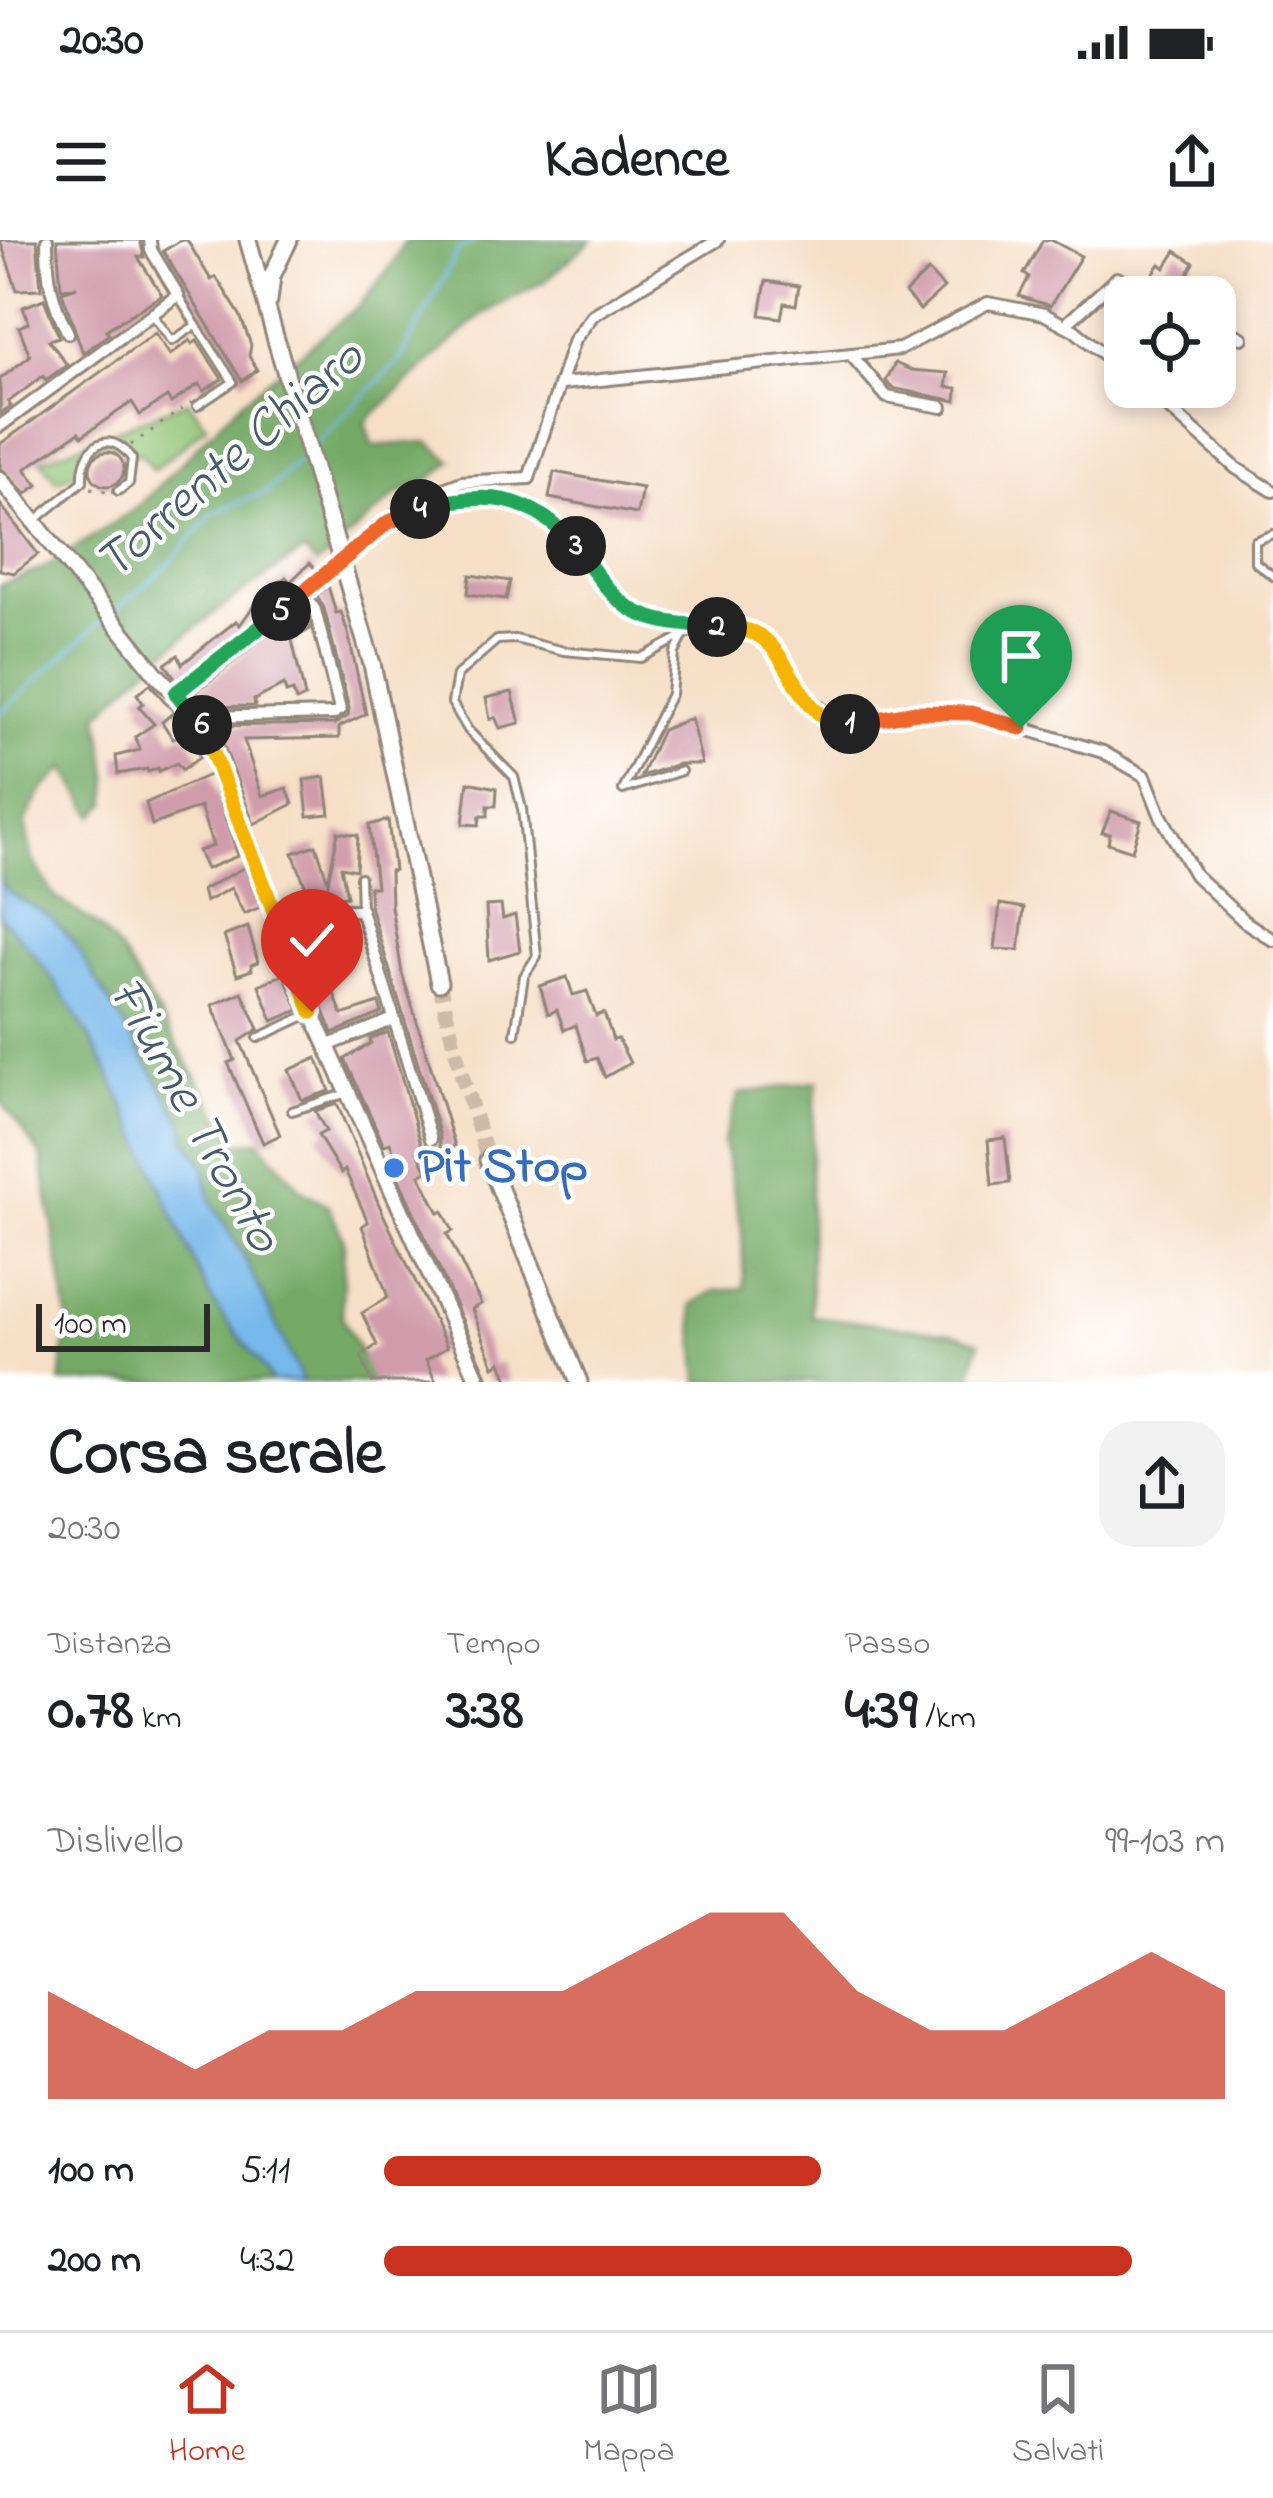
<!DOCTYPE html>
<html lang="it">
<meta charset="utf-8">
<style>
:root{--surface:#fff;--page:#f2f2f2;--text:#202124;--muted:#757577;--line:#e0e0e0;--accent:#c8321e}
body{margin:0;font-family:"Indie Flower",sans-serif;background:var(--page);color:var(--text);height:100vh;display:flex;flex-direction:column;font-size:45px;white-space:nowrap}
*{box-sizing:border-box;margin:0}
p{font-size:39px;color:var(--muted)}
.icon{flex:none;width:66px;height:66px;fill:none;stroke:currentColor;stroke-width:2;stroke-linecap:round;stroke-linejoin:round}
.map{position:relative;height:1142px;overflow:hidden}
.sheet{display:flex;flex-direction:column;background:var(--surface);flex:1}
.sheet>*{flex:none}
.buttons{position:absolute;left:1104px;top:36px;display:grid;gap:24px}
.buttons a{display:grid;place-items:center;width:132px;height:132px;border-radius:24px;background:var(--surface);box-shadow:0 6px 18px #0003;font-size:60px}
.scale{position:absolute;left:36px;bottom:30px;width:174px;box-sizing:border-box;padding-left:12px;border:6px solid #2b2b2b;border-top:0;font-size:33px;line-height:42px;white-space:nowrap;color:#2b2b2b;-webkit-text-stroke:9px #fff;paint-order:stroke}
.pin{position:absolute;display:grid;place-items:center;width:102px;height:102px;color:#fff;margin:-123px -51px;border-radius:50% 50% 50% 0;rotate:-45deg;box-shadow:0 0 12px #0007}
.pin .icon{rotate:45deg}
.km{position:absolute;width:60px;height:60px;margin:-30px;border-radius:50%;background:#222;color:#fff;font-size:33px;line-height:60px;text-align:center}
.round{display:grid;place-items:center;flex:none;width:126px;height:126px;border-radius:36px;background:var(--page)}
.head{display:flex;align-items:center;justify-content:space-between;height:204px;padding:0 48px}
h1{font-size:66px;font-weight:700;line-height:90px}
.metrics{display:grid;grid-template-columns:repeat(3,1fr);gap:18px;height:204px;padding:12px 48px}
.metrics div{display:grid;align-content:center}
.metrics b{font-size:60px;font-weight:700}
.metrics small{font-size:33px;font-weight:400}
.metrics p{font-size:33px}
.chart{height:336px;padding:24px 48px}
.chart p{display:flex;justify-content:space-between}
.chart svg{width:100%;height:216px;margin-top:12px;fill:var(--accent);opacity:.7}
ul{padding:0 48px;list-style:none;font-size:39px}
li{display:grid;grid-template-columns:192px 144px 1fr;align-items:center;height:90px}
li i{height:30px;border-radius:15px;background:var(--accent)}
.status{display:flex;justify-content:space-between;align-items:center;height:84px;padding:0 60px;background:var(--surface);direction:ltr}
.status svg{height:33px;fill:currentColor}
header{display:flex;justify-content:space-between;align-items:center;height:156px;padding:0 48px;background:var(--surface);font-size:54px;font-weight:700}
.menu{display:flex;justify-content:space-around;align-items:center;height:168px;border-top:3px solid var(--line);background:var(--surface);font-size:33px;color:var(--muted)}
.menu a{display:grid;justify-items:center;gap:6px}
.menu .active{color:var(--accent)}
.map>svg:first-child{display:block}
</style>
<div class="status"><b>20:30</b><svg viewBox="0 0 49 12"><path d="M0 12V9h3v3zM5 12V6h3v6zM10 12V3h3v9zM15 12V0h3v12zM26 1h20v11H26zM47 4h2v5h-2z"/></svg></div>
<header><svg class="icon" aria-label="menu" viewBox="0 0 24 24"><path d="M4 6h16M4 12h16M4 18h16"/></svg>Kadence<svg class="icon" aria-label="share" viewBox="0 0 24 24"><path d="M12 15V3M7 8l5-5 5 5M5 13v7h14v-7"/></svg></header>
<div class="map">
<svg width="1273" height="1142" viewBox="0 0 1273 1142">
<rect width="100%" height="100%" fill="#fff"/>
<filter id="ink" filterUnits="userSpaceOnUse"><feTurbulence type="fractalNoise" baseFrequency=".00833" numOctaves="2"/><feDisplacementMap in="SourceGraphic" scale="24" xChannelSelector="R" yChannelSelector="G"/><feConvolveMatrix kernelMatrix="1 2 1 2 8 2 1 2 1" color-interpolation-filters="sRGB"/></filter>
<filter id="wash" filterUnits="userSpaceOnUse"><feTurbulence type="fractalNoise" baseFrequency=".004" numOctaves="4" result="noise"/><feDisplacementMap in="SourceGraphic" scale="48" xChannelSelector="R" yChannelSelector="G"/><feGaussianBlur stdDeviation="2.7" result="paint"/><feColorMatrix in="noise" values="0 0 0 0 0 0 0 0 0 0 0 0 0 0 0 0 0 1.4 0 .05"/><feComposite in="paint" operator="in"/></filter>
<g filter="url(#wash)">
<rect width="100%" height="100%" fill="#f6dfc6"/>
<polygon fill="#90c475" stroke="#5e7850" stroke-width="3" points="188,161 207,186 153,230 140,212 134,216 117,202 103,201 82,214 79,231 57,241 41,220"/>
<g fill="#74aa66" stroke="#506a48" stroke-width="3">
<path d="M405 0H592L546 40 481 75 365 182 372 206 428 202 452 221 433 237 396 255 317 325 304 311C230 359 159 411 99 475L109 538 107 563 94 576 65 528 41 552 25 583 32 619 54 656 95 684 120 711 237 904 258 900 303 951 328 965 344 1000 342 1077 373 1138 371 1142H303L246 1021 211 961 203 923 186 898 184 884 101 747 51 678 8 652 0 639V345L44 328 138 267 239 164 361 64 396 19Z"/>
<path d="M0 676C102 778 148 925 208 1052 224 1085 255 1110 272 1142H60L68 1078 41 915 0 860Z"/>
<path d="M818 841C806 920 811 996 811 1076L951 1093 980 1102 969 1142H699L692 1064 715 1051 744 1048 742 990 723 901 739 854Z"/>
</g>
<path fill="#76b8eb" stroke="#50728b" stroke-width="3" d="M0 639 8 652 51 678 73 702 184 884 186 899 203 923 211 961 246 1021 303 1142H272C255 1110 224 1085 208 1052 148 925 101 778 0 676Z"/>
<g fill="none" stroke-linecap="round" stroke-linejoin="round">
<g stroke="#76b8eb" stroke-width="3">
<polyline points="313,206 400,120 458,10 477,0"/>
<polyline points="113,372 166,327 213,273 266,252 302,217"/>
<polyline points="0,473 105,378"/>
</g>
</g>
<g id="blocks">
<g fill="#d09bab">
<polygon points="0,0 37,0 41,49 17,50"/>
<polygon points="57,0 140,0 144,17 138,17 162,55 106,90 109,94 83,113 62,52 77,47 61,48"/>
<polygon points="182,0 187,0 211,40 216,37 240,75 251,105 249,116 257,130 242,141 163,11"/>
<polygon points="1043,0 1051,0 1081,16 1050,66 1019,56 1029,37 1024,34"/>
<polygon points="1176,11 1194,23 1175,57 1170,57 1165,49 1148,41 1160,24 1165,28"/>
<polygon points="928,31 944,48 920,70 905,53"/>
<polygon points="766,41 799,46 796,65 784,63 781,78 760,75"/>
<polygon points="44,59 59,97 49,100 67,125 46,140 43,136 8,162 11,166 0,174 0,139 30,116 19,87 29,83 23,67"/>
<polygon points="155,93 170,115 190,100 192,104 197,101 222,139 204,151 199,144 171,163 167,157 140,175 132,162 82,196 79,192 25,229 38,245 26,254 0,227 0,204"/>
<polygon points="895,123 911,130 948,133 946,147 957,148 956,161 892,148 886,141"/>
<circle cx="107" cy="229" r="17"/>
<polygon points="554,232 642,248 637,274 549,258"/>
<polygon points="0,264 38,314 14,333 0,330"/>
<polygon points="310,323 316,330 298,345 177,440 173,435 165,424 178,415 182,424 236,381 240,385 262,354 286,337 290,342"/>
<polygon points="470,335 510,341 506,359 468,354"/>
<polygon points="328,346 336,373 341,372 348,393 366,474 339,487 339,498 244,500 262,556 287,548 293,564 254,584 216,486 334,484 348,476 349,468 324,368 317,355"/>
<polygon points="302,367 310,389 292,400 305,457 296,461 293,451 286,453 284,445 254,460 255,466 204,467 192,455"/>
<polygon points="150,444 174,472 162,482 173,499 185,492 200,517 182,530 177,523 159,531 158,528 148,532 147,529 118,534 116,516 140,510 135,497 154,484 139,467 143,463 137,454"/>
<polygon points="512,452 520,483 500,488 495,477 490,479 486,458"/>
<polygon points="691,478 702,524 679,524 641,536 662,490"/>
<polygon points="211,534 238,616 206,629 198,611 213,606 200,567 152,585 146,563"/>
<polygon points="325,537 330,574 308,576 304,540"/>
<polygon points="468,542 497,548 496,566 488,566 488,576 480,576 479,585 463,584"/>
<polygon points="1111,571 1141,581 1132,611 1108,603 1110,594 1102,593"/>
<polygon points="388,580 394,630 390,631 391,666 402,733 455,906 440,913 440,896 370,666 369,647 376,647 369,585"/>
<polygon points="338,592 358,595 356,630 341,627 347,656 311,661 293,613 316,605 328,642"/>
<polygon points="245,627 261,667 244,674 231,648 205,662 202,650"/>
<polygon points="1000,664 1024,668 1019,710 995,709"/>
<polygon points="501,665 503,679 515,675 520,711 489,720 486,666"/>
<polygon points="324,680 349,729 325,738 313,704 303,708 292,681"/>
<polygon points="248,687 258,722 251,725 252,730 237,735 224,696"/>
<polygon points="284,734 299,770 273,781 259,745"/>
<polygon points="567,737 573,755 587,751 596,776 604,773 613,800 618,799 630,823 605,837 597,818 587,821 576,785 564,790 557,770 548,774 540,746"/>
<polygon points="330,743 342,775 379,763 382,773 333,793 315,749"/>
<polygon points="242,752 259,789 240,801 280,895 263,903 228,823 235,820 212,765"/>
<polygon points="388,792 423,910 418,912 427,931 420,935 439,973 443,971 453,991 447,994 481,1064 472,1069 494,1126 501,1122 509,1142 490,1142 396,932 402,929 390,903 384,905 345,819 371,803 370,799"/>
<polygon points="317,818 330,851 302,860 289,830"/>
<polygon points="337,864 383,974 447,1107 426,1120 436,1142 372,1142 361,1116 377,1105 362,1073 388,1057 362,986 368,982 345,930 341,933 318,895 326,891 315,871"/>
<polygon points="1005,898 1010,943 992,945 988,900"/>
</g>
</g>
</g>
<g filter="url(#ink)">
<use href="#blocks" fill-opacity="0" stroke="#908578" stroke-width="3"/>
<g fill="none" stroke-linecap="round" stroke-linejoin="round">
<polyline stroke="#cdbba7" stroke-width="15" stroke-dasharray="15 8" stroke-linecap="butt" points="439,743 461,832 488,920"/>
<g stroke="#908578" stroke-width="12">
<g id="service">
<polyline points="152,74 172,101 196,85 178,55"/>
<polyline points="196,85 233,142 197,166"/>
<path d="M36 280 83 241C81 206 109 186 132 219L129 243 118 251"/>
<polyline points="1273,336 1255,322 1255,301 1273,294"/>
<polyline points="681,531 623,550 671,454 675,413 684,395 697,389"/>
<polyline points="360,637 361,670"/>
<polyline points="515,794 524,736 537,716 522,569 514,537 468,490 452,463 457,435 497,400 515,399 564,411 641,418 684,395"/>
<polyline points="258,798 309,774"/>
<polyline points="292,871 344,854"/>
</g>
</g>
<g stroke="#908578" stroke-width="16">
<g id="minor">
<path d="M47 0C47 37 51 60 68 93"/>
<polyline points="1215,84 1242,98"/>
<polyline points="1065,85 1117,38 1160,57"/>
<polyline points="853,117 887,157 942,167"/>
<polyline points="562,144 900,109 988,63 1044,74 1074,90 1125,131"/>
<polyline points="1145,147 1236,228 1273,251"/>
<polyline points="0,186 178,55 151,10 150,0"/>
<polyline points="529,238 574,100 593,75 718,0"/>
<polyline points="387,283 458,257 513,260 551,279 611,357 651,380 757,394 777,412 800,451 840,484 916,472 971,473 1103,512 1145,536 1160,574 1195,635 1244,681 1273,700"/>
<polyline points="304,353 315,370 340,470"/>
<polyline points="176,453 304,353 412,261 462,242 529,238"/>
<polyline points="198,477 334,474"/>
<polyline points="274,671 361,670 431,899"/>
<polyline points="327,806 394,779"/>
</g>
</g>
<g stroke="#908578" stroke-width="20">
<polyline id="tertiary" points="0,239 157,435 198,477 211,501 312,773 479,1142"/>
</g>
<g stroke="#908578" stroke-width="21">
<g id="secondary">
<polyline points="248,0 276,100"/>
<polyline points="269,61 272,36 289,0"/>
<polyline points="372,424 439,743"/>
<polyline points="488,920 579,1142"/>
</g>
</g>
<g stroke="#908578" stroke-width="3" stroke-dasharray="3 9" stroke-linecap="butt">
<polyline points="131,205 192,162"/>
<polyline points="91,248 111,252"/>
</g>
<use href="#service" stroke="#fff" stroke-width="6"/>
<use href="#minor" stroke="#fff" stroke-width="10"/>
<use href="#tertiary" stroke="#fff" stroke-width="14"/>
<use href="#secondary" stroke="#fff" stroke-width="15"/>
<g stroke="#908578" stroke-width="21" stroke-linecap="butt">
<polyline id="secondary-bridge" points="276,100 372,424"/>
</g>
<use href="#secondary-bridge" stroke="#fff" stroke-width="15"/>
</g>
</g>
<g fill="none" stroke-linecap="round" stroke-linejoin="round" filter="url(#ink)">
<g stroke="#fff" stroke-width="24">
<polyline id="split-1" points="850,484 916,472 971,473 1021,488"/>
</g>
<g stroke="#fff" stroke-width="24">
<path id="split-2" d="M717 387C729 388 745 388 756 394 792 411 801 487 850 484"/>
</g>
<g stroke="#fff" stroke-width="24">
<path id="split-3" d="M576 306C623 374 634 382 717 387"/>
</g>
<g stroke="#fff" stroke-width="24">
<path id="split-4" d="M420 269C486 249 530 254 576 306"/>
</g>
<g stroke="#fff" stroke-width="24">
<polyline id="split-5" points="281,371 387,283 420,269"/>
</g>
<g stroke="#fff" stroke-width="24">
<polyline id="split-6" points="202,485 176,453 281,371"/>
</g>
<g stroke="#fff" stroke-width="24">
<polyline id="split-7" points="202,485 265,648"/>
</g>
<g stroke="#fff" stroke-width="24">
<polyline id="split-8" points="265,648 312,772"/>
</g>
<use href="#split-1" stroke="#f0652b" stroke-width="15"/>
<use href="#split-2" stroke="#f5b400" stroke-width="15"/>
<use href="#split-3" stroke="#22a559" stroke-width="15"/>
<use href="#split-4" stroke="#22a559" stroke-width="15"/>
<use href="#split-5" stroke="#f0652b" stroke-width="15"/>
<use href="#split-6" stroke="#22a559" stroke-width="15"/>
<use href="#split-7" stroke="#f5b400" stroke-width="15"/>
<use href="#split-8" stroke="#f5b400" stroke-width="15"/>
</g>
<circle fill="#3f7fe0" stroke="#fff" stroke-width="4.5" cx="394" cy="928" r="12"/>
<g text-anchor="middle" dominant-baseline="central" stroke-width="9" stroke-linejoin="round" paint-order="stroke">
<g font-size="51" font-weight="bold" fill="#366cbe" stroke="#fff" text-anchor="start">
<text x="418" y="928">Pit Stop</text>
</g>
<g font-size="54" font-style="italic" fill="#455c6e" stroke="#fff">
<text transform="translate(231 222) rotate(-41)">Torrente Chiaro</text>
<text transform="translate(193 876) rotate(61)">Fiume Tronto</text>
</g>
</g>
</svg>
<div class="buttons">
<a><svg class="icon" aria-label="locate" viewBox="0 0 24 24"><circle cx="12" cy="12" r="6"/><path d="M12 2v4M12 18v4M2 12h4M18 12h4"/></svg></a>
</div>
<div class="scale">100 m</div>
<div class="pin" style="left:1021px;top:488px;background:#1e9e55"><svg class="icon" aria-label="arrive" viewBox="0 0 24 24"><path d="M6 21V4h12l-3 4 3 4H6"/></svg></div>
<div class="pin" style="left:312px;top:772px;background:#d93025"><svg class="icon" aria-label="check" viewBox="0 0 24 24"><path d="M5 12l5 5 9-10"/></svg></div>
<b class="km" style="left:850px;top:484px">1</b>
<b class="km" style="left:717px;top:387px">2</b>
<b class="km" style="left:576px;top:306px">3</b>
<b class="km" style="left:420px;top:269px">4</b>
<b class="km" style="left:281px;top:371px">5</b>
<b class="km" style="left:202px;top:485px">6</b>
</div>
<section class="sheet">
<div class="head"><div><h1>Corsa serale</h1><p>20:30</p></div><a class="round"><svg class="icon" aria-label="share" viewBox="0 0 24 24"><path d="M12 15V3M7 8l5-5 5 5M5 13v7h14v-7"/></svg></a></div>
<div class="metrics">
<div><p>Distanza</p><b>0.78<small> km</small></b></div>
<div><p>Tempo</p><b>3:38</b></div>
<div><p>Passo</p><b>4:39<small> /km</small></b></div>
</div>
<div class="chart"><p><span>Dislivello</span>99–103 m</p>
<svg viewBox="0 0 160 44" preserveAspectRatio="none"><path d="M0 44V22L10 30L20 38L30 30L40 30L50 22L60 22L70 22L80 14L90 6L100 6L110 22L120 30L130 30L140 22L150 14L160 22V44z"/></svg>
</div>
<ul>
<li><b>100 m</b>5:11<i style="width:52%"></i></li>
<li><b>200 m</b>4:32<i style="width:89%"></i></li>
</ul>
</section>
<nav class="menu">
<a class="active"><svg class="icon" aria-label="home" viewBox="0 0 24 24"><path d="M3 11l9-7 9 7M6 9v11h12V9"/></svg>Home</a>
<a><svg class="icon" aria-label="map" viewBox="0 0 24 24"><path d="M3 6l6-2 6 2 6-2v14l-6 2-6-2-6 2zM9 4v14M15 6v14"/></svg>Mappa</a>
<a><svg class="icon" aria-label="saved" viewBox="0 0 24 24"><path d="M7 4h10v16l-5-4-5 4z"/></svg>Salvati</a>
</nav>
